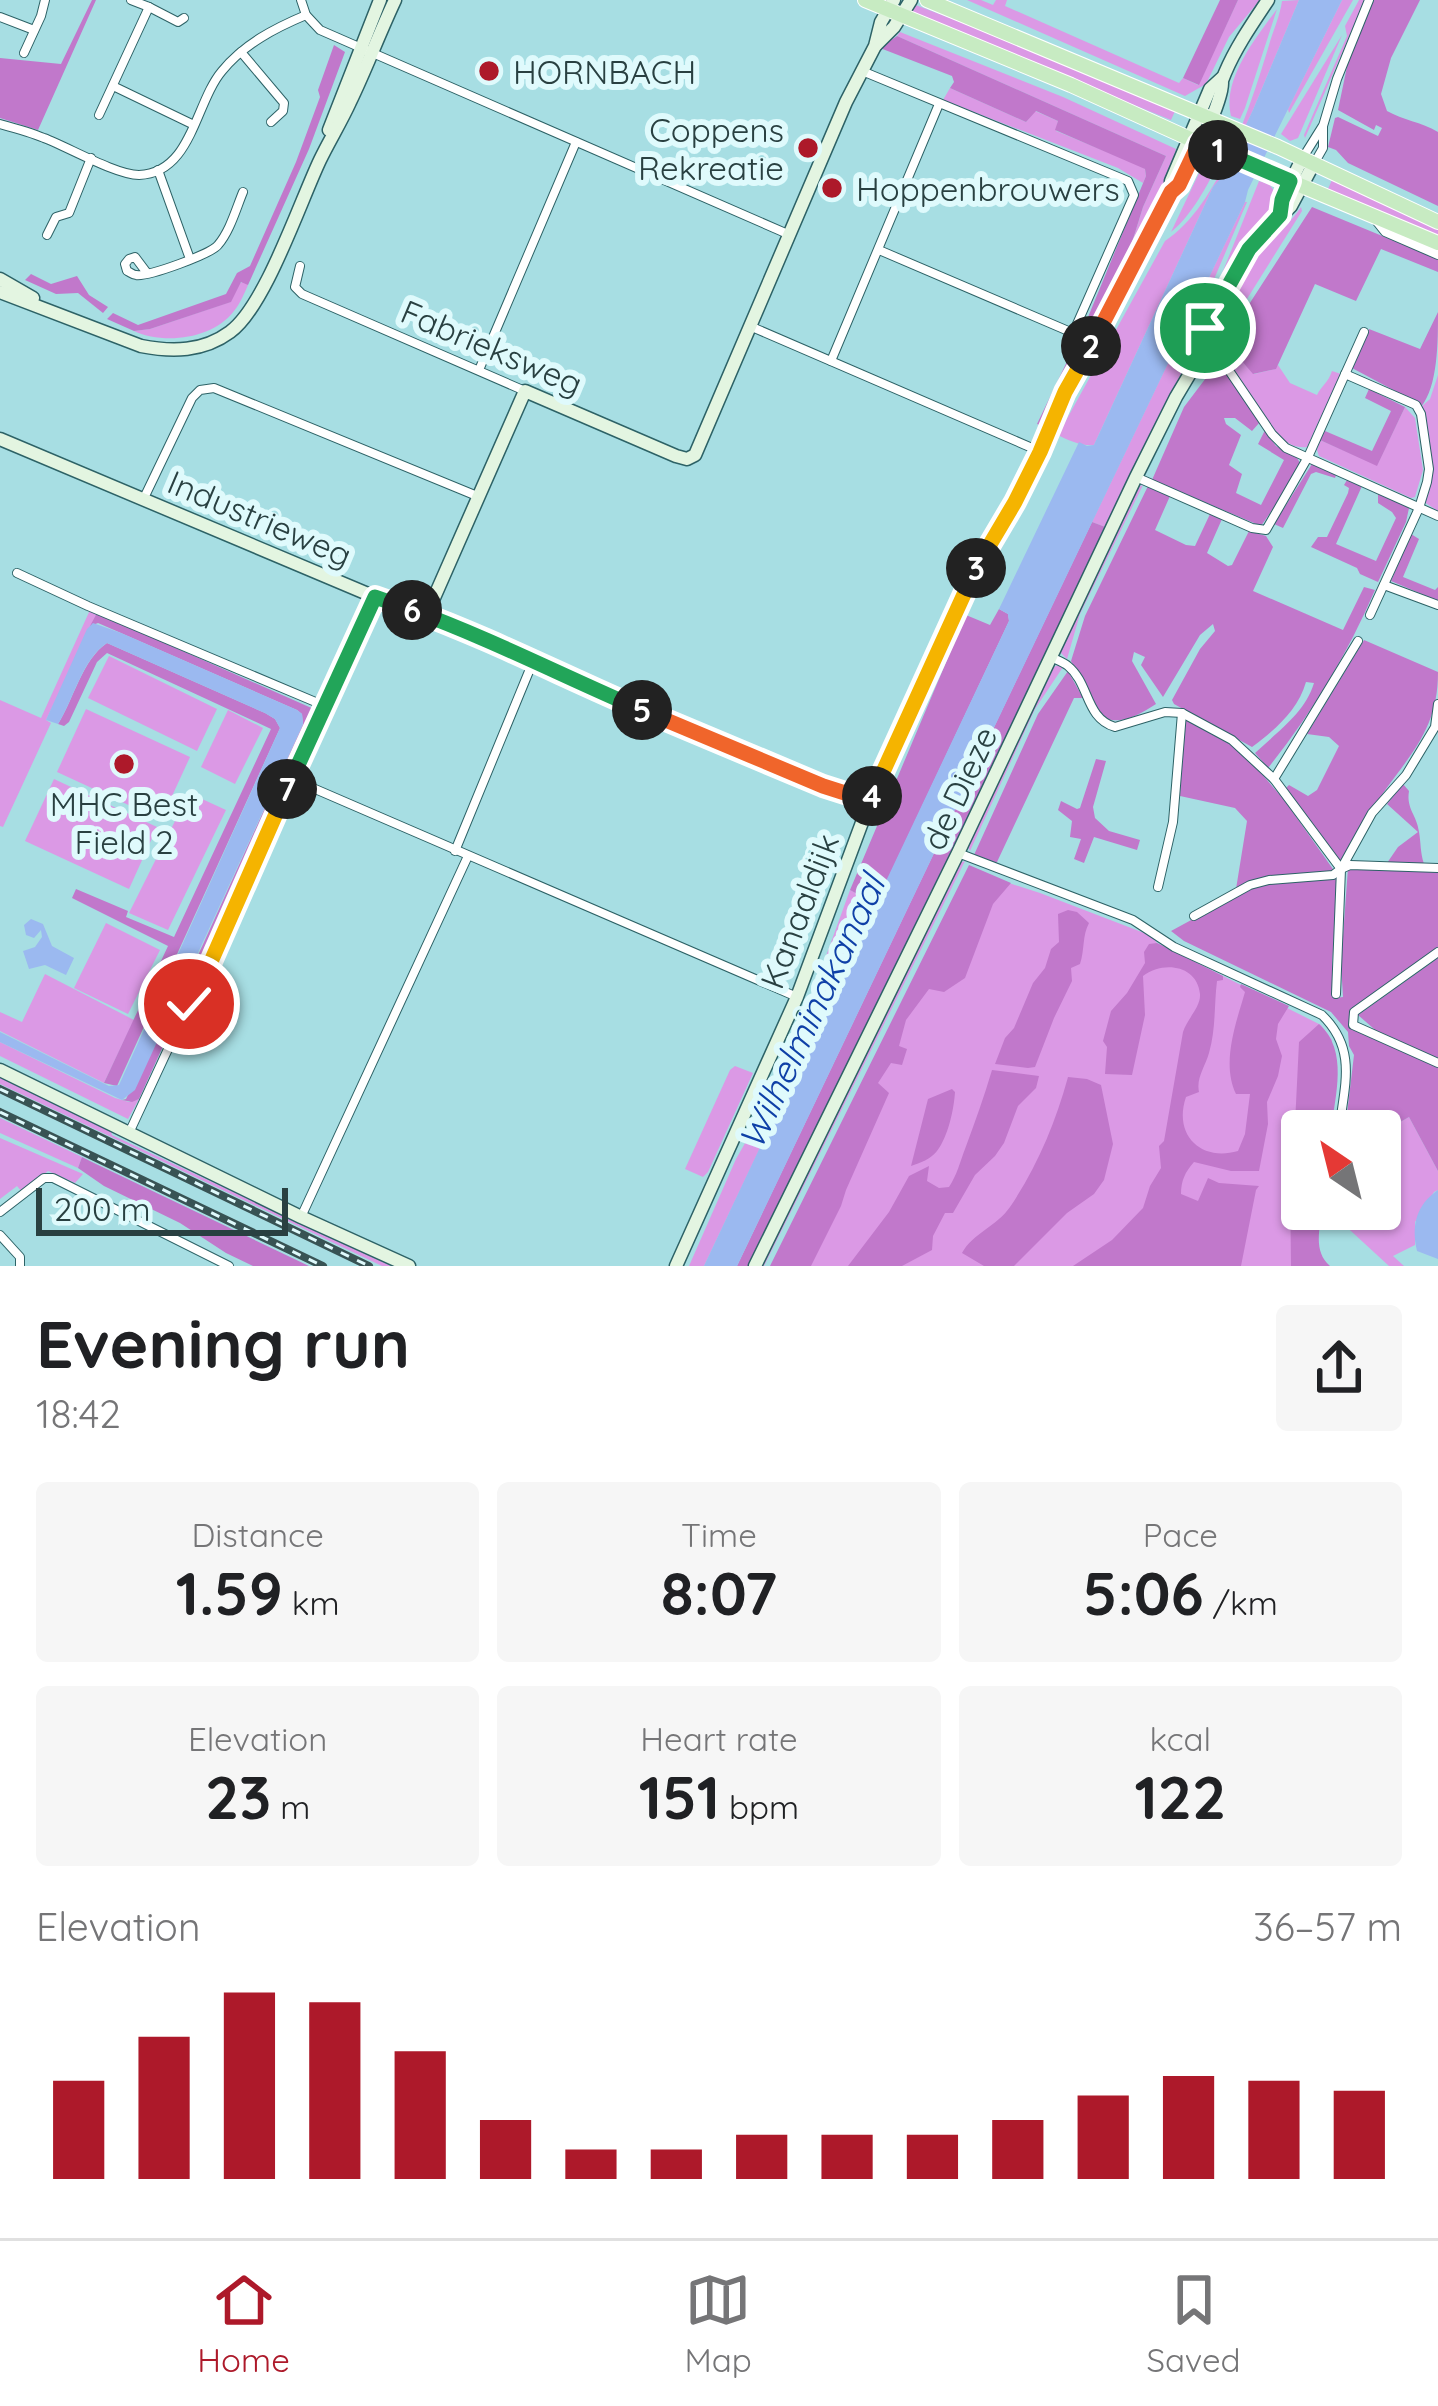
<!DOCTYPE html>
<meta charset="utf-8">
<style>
:root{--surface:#fff;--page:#f6f6f6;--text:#202124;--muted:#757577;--line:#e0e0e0;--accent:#ad192a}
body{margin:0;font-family:Quicksand,sans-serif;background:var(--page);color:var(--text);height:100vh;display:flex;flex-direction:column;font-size:45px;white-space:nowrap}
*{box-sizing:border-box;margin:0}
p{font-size:39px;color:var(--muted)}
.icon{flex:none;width:66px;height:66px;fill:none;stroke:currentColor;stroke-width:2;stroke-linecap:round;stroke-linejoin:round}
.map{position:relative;height:1266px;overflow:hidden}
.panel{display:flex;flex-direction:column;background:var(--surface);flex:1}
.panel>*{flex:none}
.needle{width:78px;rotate:325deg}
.buttons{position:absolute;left:1281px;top:1110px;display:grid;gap:24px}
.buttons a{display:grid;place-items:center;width:120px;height:120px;border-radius:12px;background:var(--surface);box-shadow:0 3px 9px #0004;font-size:60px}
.scale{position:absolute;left:36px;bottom:30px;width:252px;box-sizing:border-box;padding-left:12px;border:6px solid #294041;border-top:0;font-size:33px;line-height:42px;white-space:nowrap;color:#294041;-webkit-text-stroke:9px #dffafc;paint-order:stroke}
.pin{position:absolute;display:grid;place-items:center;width:102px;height:102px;color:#fff;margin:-51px;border:6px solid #fff;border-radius:50%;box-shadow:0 3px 12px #0007}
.km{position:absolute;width:60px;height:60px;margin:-30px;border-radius:50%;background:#222;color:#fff;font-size:33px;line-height:60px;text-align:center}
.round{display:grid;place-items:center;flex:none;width:126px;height:126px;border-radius:12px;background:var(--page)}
.summary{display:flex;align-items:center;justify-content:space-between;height:204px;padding:0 36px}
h1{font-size:66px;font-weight:800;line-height:90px}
.metrics{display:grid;grid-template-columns:repeat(3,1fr);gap:18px;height:204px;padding:12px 36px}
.metrics div{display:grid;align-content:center;border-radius:12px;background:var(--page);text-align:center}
.metrics b{font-size:60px;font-weight:800}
.metrics small{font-size:33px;font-weight:400}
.metrics p{font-size:33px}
.chart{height:336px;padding:24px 36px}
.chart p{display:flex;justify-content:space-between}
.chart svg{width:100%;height:216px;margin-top:12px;stroke:var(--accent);stroke-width:6}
.tab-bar{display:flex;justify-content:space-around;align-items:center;height:168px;border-top:3px solid var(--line);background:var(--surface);font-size:33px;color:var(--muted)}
.tab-bar a{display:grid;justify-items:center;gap:6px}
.tab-bar .current{color:var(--accent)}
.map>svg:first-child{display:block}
</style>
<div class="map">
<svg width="1438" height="1266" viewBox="0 0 1438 1266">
<rect width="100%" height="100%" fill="#a7dee3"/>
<g fill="#db99e5">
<polygon points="967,0 981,0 993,5 996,0 1007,0 1005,6 1179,83 1183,78 1198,85 1238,0 1260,0 1229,37 1206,84 1185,96"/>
<path d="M1299 0 1253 110 1221 179 1213 187 1094 445C1084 447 1067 440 1058 435L1165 241C1219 206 1251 105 1269 45 1273 31 1280 16 1282 1Z"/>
<polygon points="1342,0 1353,0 1289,113 1288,109"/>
<polygon points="1359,0 1365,0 1305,138 1304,135 1347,36 1345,26"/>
<polygon points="913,4 1026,47 1176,109 1171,120 930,22 911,13 909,9"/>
<path d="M1277 9 1245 108 1240 119 1231 116C1222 79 1256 38 1277 9Z"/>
<polygon points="900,32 1063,97 1176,149 1163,195 1124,268 1143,207 1166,156 897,36"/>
<polygon points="1342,35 1298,138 1290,141 1281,134"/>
<polygon points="950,88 1026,122 1035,111 1058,121 1056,131 1141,166 1145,169 1146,176 1143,183 1118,168 943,100"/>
<path d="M1211 160 1219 163C1206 187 1192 215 1171 232L1200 171Z"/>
<polygon points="1332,180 1438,230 1438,238 1327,191"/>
<polygon points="1259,181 1269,184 1278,196 1274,208 1243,245 1205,325 1203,321"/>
<polygon points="1245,202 1247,202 1194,326 1202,329 1108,528 1092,522"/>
<path d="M1301 207 1302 211 1225 334 1222 335 1216 330C1227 306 1238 280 1253 258 1267 238 1288 228 1301 207Z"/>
<path d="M244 281 248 285C244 294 240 304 234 311 213 339 164 345 134 331L150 329 230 302 239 284Z"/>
<path d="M1222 349 1241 360 1254 374 1275 369 1278 365 1290 383 1317 395C1322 385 1328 383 1332 371L1341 374 1307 447C1267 452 1252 377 1218 358Z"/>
<polygon points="1438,375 1438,511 1424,502 1432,469 1421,407 1430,399"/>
<polygon points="1405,407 1415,418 1423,470 1415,497 1411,498 1319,456 1317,450 1320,440 1377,465"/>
<polygon points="1143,485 1080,614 1067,659 1061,653 1061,645 1136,488"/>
<polygon points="90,610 97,613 46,720 51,723 3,827 0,826 0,700 41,718"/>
<polygon points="109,656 217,709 197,751 88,698"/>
<polygon points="1058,665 1063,667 1035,709 970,851 968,847 1052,668"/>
<polygon points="86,709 190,757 161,820 57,772"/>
<polygon points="228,710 263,728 235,784 201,767"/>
<polygon points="54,779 157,827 129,889 25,841"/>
<polygon points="189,793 226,810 168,930 129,913"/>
<polygon points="965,861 764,1266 760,1266 959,863"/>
<path d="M972 871 1040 893 1152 936 1157 943 1321 1025 1332 1040C1322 1069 1308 1100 1302 1130 1297 1161 1301 1245 1324 1266H789Z"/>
<polygon points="850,890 876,904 704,1266 689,1266 736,1159 774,1092 789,1058"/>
<polygon points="106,923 160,950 128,1014 74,988"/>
<polygon points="45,974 134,1020 104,1083 0,1031 0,1012 22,1022"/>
<polygon points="0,1042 115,1098 129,1102 139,1099 128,1119 0,1056"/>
<polygon points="735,1066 753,1073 708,1172 703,1177 685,1169 730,1070"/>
<polygon points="0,1075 111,1131 112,1135 391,1266 382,1266 0,1084"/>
<polygon points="1409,1117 1438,1171 1438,1190 1434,1192 1415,1222 1415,1245 1393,1256 1404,1266 1389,1266 1339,1220 1337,1209 1380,1209 1380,1157 1390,1140 1395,1125"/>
<polygon points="0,1118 82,1157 78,1168 0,1133"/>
<polygon points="0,1138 83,1174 75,1183 48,1171 22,1192 17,1186 0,1199"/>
</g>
<g fill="#c178cb">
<polygon points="92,0 96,0 38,130 0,118 0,58 61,64"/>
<polygon points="1220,0 1238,0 1199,85 1183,78"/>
<path d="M1374 0H1420L1391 58 1381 94 1387 111C1403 120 1421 122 1438 132V206L1348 163 1336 150 1328 147 1335 118 1338 117 1378 136 1382 128 1376 125 1374 130 1338 110 1349 57Z"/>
<polygon points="897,36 1166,156 1143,207 1124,268 1042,426 1037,424 1086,322 1146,176 1145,169 1055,130 1058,121 1036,111 1026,122 950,88 954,82 952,76 880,48"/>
<polygon points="334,45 345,52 309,149 248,285 241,282 231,302 150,329 134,331 107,319 113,313 138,325 226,294 237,273 250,266 296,162 320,97 318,90"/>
<polygon points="1312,207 1438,259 1438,272 1381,249 1356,301 1315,284 1276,369 1253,374 1241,360 1222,349 1224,343"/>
<polygon points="31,274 51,284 77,276 89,295 108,307 103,313 78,293 56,294 25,280"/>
<path d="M1438 312C1438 342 1438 386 1421 407L1414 401 1352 368 1369 329 1420 349Z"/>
<polygon points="1215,366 1230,376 1260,422 1252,431 1235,418 1224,418 1226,424 1241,435 1229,465 1242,474 1236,493 1261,505 1284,460 1258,444 1265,430 1276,446 1296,456 1300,463 1298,473 1261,526 1152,480 1184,407"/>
<polygon points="1369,389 1405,407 1377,466 1320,440 1325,431 1372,451 1391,411 1365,398"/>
<polygon points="1312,464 1336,475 1335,478 1316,472 1311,474 1283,528 1274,524"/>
<polygon points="1347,480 1362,486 1336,544 1376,561 1396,518 1392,512 1378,503 1378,493 1409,508 1406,522 1378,582 1360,574 1357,568 1311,547 1318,537 1327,537 1348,493 1349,488 1344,485"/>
<path d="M1148 486 1170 496 1155 530 1186 545 1195 546 1210 514 1222 519 1207 553 1228 566 1232 565 1249 531 1266 536 1273 547 1253 591 1343 630 1364 587 1375 590C1347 655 1312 713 1268 768L1255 753C1277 732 1305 713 1314 683L1306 682C1298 710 1275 730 1252 747L1174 704 1172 700 1200 649 1215 631 1213 624 1200 635 1163 697 1141 665 1145 657 1134 652 1132 661 1156 704C1139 715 1120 726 1101 717L1071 661 1085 616Z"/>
<polygon points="1092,522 1108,528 954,851 751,1266 737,1266"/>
<polygon points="1411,534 1419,539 1403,577 1435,590 1438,587 1438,601 1391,581"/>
<polygon points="999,609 1008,614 1009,621 876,904 850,890 966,615 990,625"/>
<polygon points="97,613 316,710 139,1099 132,1102 122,1100 126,1099 185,984 303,724 302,714 297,710 121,633 98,623 90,626"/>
<path d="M1364 640 1438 672C1438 725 1415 749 1386 789 1369 813 1354 837 1340 862L1285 789 1289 785 1308 796 1317 790 1339 746 1329 737 1307 734Z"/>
<path d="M107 643 265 713 275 719 280 728 117 1086 104 1083 168 946 72 898 76 889 128 911 126 917 174 937 271 729 107 653 97 662 69 722 64 726 58 724C74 699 82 660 107 643Z"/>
<polygon points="1068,671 1083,698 1074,698 997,862 995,864 974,855 1038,714"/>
<polygon points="1185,719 1240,750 1255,766 1285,801 1335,872 1269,877 1236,889 1247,821 1235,808 1180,796"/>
<polygon points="1096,759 1106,761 1093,807 1095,818 1109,831 1140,840 1137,850 1094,837 1084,863 1074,859 1081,839 1070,837 1072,821 1058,810 1061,801 1077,809 1080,808"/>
<path d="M1403 784 1409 791C1406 809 1417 815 1419 832 1421 843 1420 852 1424 864L1387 863 1398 847 1418 832 1387 804Z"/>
<polygon points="969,865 1011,883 993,904 965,978 944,992 929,989 906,1020 899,1046 907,1049 902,1065 891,1063 878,1083 889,1093 846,1190 841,1206 811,1266 770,1266"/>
<polygon points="1348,868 1438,870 1438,949 1353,1008 1349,1014 1349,1023 1360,1033 1438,1065 1438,1171 1409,1117 1395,1125 1394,1134 1380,1157 1380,1131 1345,1131 1354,1055 1349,1046 1348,1032 1331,1012 1184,941 1171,931 1252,887 1272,883 1338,878 1332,964 1335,998 1343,997 1341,964"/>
<path d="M1068 910 1077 912 1089 923C1082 936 1085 949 1080 964L1071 968 1072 981 1054 1018 1035 1067 1028 1068 995 1064 1005 1038 1014 1028 1033 983 1045 968 1051 949 1059 942 1058 914Z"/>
<path d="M1157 943 1223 976V980L1217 981C1214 1005 1216 1029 1209 1053 1205 1067 1196 1078 1199 1092L1186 1097C1173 1135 1201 1162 1238 1151L1245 1134 1250 1094H1236C1221 1063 1236 1023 1245 992L1240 987 1241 984 1289 1006 1278 1024 1276 1039 1282 1056 1278 1076 1267 1102 1268 1124 1259 1171H1231L1194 1162C1185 1172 1181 1181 1181 1194L1198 1201 1208 1178 1219 1183 1259 1186 1256 1190 1241 1266H1073L1112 1240 1143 1208 1150 1186 1161 1168 1159 1146 1164 1141 1183 1032C1187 1019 1201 1007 1200 994 1197 964 1162 961 1143 976L1145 1015 1132 1075 1105 1074 1107 1047 1103 1041 1111 1011 1127 993 1145 963 1144 952 1149 944Z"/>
<polygon points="1438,958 1438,1058 1381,1035 1358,1015"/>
<path d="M1319 1024C1349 1051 1335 1095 1331 1131H1302V1163L1293 1165 1299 1042Z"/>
<path d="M992 1070 1039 1076 1036 1088 1018 1106 1004 1143 995 1156 975 1175 953 1213H945L933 1236 932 1250 902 1266H848L889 1212 909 1176 929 1166 927 1181 939 1188 949 1187C957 1175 960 1162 965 1149 975 1122 984 1097 992 1070Z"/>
<path d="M1068 1077 1087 1079 1101 1085 1113 1144 1104 1180 1094 1194 1067 1213 1014 1266H984L962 1253C973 1233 996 1227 1010 1207 1037 1167 1055 1124 1068 1077Z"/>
<path d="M952 1089 955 1092C954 1109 948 1137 937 1151 931 1159 920 1163 911 1166L928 1099Z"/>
<polygon points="82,1157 94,1163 309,1266 253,1266 226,1253 180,1223 104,1186 78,1168"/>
<path d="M1302 1177V1209H1322C1320 1229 1313 1251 1330 1266H1291L1290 1182Z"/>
</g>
<g fill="#9bb9f0">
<polygon points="1299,0 1342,0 1248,190 1245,202 737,1266 704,1266 1009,621 1008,614 999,609 1079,442 1087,446 1094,445 1213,187 1221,178 1253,110"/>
<path d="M93 623 121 633 297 710 302 714 303 724 135 1090 122 1100 0 1042V1032L109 1086 119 1085 280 728 275 719 265 713 107 643C82 659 74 699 58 724L46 720 87 629Z"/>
<polygon points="31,919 43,924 52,946 74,958 66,975 45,965 29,969 23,951 35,947 42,937 41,930 34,938 26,935 24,925"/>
<path d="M1438 1190V1259L1417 1251C1411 1226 1416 1205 1438 1190Z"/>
</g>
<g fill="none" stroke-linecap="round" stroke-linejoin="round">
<g stroke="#2d6266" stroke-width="10">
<g id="street">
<polyline points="131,0 149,7"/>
<polyline points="301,0 306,15 320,30 790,235"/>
<polyline points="0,17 34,30"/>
<polyline points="241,52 284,103 283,111 271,122"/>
<polyline points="24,53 41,16 45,0"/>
<polyline points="862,71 1128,181 1134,195 1073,333 879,250"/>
<polyline points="113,86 194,125"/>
<polyline points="99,115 149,7 178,22 184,18"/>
<path d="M0 124C15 128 30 132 44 138 68 147 116 175 139 175 192 173 195 103 222 71 244 44 275 28 306 15"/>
<polyline points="1302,159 1322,127"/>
<polyline points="1315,162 1323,148 1323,126 1337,79 1369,0"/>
<polyline points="158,170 190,259"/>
<polyline points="1377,222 1385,232 1438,255"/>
<polyline points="47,235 56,217 69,213 91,158"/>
<polyline points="300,266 295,287 302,294 525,391"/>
<path d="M147 273 135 257 129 259 125 264 127 271C130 272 133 275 136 275 148 277 211 254 218 245 230 231 236 209 243 192"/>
<polyline points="752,327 1039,451"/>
<polyline points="1194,352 1228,369 1272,434 1286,448 1438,516"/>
<polyline points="831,361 939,104"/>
<polyline points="479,370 576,142"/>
<polyline points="1345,374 1416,405 1421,414 1429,469 1427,482 1419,508 1370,615"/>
<polyline points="1136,477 1252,528 1266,530 1308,457 1364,332"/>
<polyline points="144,498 192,398 200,390 214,388 477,496"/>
<polyline points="17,573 88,606 325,706"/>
<polyline points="1384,585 1438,605"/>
<path d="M1051 657C1055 659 1065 663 1068 666 1090 684 1085 718 1115 727L1165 712 1182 713 1232 740 1274 779 1341 869 1350 865 1438 868"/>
<polyline points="292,779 797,997"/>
<polyline points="1274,779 1358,641"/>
<polyline points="455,851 532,664"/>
<path d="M958 853 1133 920 1174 947 1322 1015C1358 1050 1344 1086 1339 1131"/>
<polyline points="1158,887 1173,822 1182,713"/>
<polyline points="1194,916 1250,885 1269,880 1333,875 1341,869"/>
<polyline points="1438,952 1354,1012 1353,1025 1438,1063"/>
<polyline points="1336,994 1341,869 1372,813 1406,775 1435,727 1438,704"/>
<polyline points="129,1133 189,1004 198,991 375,597"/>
<polyline points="0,1212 44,1178 53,1178 229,1266"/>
<polyline points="1331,1214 1332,1209"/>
<polyline points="301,1217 468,856"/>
<polyline points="0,1235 20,1257 20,1266"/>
</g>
</g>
<g stroke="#2d6266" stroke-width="15">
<g id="secondary">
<polyline points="876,45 894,27 911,0"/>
<polyline points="329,130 380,0"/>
<polyline points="1171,192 1171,181 1210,89 1222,78"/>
<polyline points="1280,215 1282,200 1302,159"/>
<polyline points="0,279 33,298"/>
<path d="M0 292 141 346C172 352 203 352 230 332 265 307 300 202 320 160 329 141 341 122 350 102 366 69 379 34 395 0"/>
<polyline points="0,439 375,597 478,635 533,663 813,783 870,801"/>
<polyline points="426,616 525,391 676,456 687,459 695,455 846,102 875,46 881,22 894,0"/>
<polyline points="0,1070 301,1217 409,1266"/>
<path d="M676 1266 797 997 870 801 919 689 984 550 1015 502 1040 451 1065 392 1124 286 1171 192C1187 179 1216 113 1221 91 1224 76 1219 88 1225 73 1236 47 1252 24 1268 0"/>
<polyline points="755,1266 958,853 1136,477 1176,397 1201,355 1220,313 1234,271 1249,249 1291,206 1314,163"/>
</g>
</g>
<g stroke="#fff" stroke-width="16">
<g id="primary">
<polyline points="865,0 1071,85 1199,143 1438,243"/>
<polyline points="927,0 1278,147 1438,222"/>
</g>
</g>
<use href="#street" stroke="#fff" stroke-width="8"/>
<use href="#secondary" stroke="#e3f5e1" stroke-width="12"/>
<use href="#primary" stroke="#c7ebc2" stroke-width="14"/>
<g stroke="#385354" stroke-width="8">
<g id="rail">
<polyline points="0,1089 369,1266"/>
<polyline points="0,1112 323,1266"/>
</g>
</g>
<use href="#rail" stroke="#dffafc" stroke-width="3" stroke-dasharray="9" stroke-linecap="butt"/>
</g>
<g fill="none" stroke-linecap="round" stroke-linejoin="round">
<g stroke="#fff" stroke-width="24">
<polyline id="split-1" points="1205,328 1249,249 1280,215 1282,200 1290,181 1218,150"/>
</g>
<g stroke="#fff" stroke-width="24">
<polyline id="split-2" points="1091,346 1171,192 1179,185 1199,143 1218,150"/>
</g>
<g stroke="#fff" stroke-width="24">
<polyline id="split-3" points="976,568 1015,502 1040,452 1065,392 1091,346"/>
</g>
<g stroke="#fff" stroke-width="24">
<polyline id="split-4" points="872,796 976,568"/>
</g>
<g stroke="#fff" stroke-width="24">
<polyline id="split-5" points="642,710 823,786 870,801 872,796"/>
</g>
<g stroke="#fff" stroke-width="24">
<path id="split-6" d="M412 610C491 639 565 677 642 710"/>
</g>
<g stroke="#fff" stroke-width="24">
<polyline id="split-7" points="287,789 375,597 412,610"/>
</g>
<g stroke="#fff" stroke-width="24">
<polyline id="split-8" points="189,1004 198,991 287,789"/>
</g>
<use href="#split-1" stroke="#22a559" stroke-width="15"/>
<use href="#split-2" stroke="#f0652b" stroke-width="15"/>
<use href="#split-3" stroke="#f5b400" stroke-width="15"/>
<use href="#split-4" stroke="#f5b400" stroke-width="15"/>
<use href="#split-5" stroke="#f0652b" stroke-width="15"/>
<use href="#split-6" stroke="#22a559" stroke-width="15"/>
<use href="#split-7" stroke="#22a559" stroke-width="15"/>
<use href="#split-8" stroke="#f5b400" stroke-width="15"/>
</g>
<g fill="#ad192a" stroke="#dffafc" stroke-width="4.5">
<circle cx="489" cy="71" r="12"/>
<circle cx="808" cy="148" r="12"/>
<circle cx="832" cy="188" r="12"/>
<circle cx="124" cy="764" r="12"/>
</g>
<g text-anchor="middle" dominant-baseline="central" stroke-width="12" stroke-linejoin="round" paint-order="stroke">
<g font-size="33" fill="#294041" stroke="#dffafc" text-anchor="start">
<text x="513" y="71">HORNBACH</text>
<text x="784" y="129" text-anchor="end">Coppens<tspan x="784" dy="38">Rekreatie</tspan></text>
<text x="856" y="188">Hoppenbrouwers</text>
<text x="124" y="803" text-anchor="middle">MHC Best<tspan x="124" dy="38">Field 2</tspan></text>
</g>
<g font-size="33" fill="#294041" stroke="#dffafc">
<text transform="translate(492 347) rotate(23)">Fabrieksweg</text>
<text transform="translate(260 518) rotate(23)">Industrieweg</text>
<text transform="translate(959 788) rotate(-65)">de Dieze</text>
<text transform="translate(799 911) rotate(-69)">Kanaaldijk</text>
</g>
<g font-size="36" font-style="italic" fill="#0f40a7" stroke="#dffafc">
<text transform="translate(811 1012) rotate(-65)">Wilhelminakanaal</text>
</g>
</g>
</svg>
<div class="buttons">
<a><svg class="needle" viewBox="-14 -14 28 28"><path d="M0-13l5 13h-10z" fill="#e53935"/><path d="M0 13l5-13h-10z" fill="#757577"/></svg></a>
</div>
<div class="scale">200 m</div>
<div class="pin" style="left:1205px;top:328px;background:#1e9e55"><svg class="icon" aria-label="arrive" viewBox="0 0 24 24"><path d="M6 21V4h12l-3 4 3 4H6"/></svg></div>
<div class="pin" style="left:189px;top:1004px;background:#d93025"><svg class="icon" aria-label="check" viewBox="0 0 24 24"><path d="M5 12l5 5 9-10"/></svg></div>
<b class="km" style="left:1218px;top:150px">1</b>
<b class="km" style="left:1091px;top:346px">2</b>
<b class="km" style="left:976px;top:568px">3</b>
<b class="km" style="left:872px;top:796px">4</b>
<b class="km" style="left:642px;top:710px">5</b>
<b class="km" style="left:412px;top:610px">6</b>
<b class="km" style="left:287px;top:789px">7</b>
</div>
<section class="panel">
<div class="summary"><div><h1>Evening run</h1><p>18:42</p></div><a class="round"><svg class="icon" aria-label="share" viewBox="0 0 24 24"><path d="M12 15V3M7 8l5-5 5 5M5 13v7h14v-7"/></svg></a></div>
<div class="metrics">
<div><p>Distance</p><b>1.59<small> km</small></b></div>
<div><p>Time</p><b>8:07</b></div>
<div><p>Pace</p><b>5:06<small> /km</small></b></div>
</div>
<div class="metrics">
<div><p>Elevation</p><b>23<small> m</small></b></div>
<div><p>Heart rate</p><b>151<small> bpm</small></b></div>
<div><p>kcal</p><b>122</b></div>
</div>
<div class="chart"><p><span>Elevation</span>36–57 m</p>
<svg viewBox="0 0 160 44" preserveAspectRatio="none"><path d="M5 44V24M15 44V15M25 44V6M35 44V8M45 44V18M55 44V32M65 44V38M75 44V38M85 44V35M95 44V35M105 44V35M115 44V32M125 44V27M135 44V23M145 44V24M155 44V26"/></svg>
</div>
</section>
<nav class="tab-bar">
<a class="current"><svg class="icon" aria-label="home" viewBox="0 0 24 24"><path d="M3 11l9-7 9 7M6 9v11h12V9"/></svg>Home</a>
<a><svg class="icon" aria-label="map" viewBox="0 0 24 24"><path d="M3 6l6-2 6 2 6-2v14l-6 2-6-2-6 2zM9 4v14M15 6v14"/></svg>Map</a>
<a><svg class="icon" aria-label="saved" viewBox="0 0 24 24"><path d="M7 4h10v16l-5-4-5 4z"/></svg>Saved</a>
</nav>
